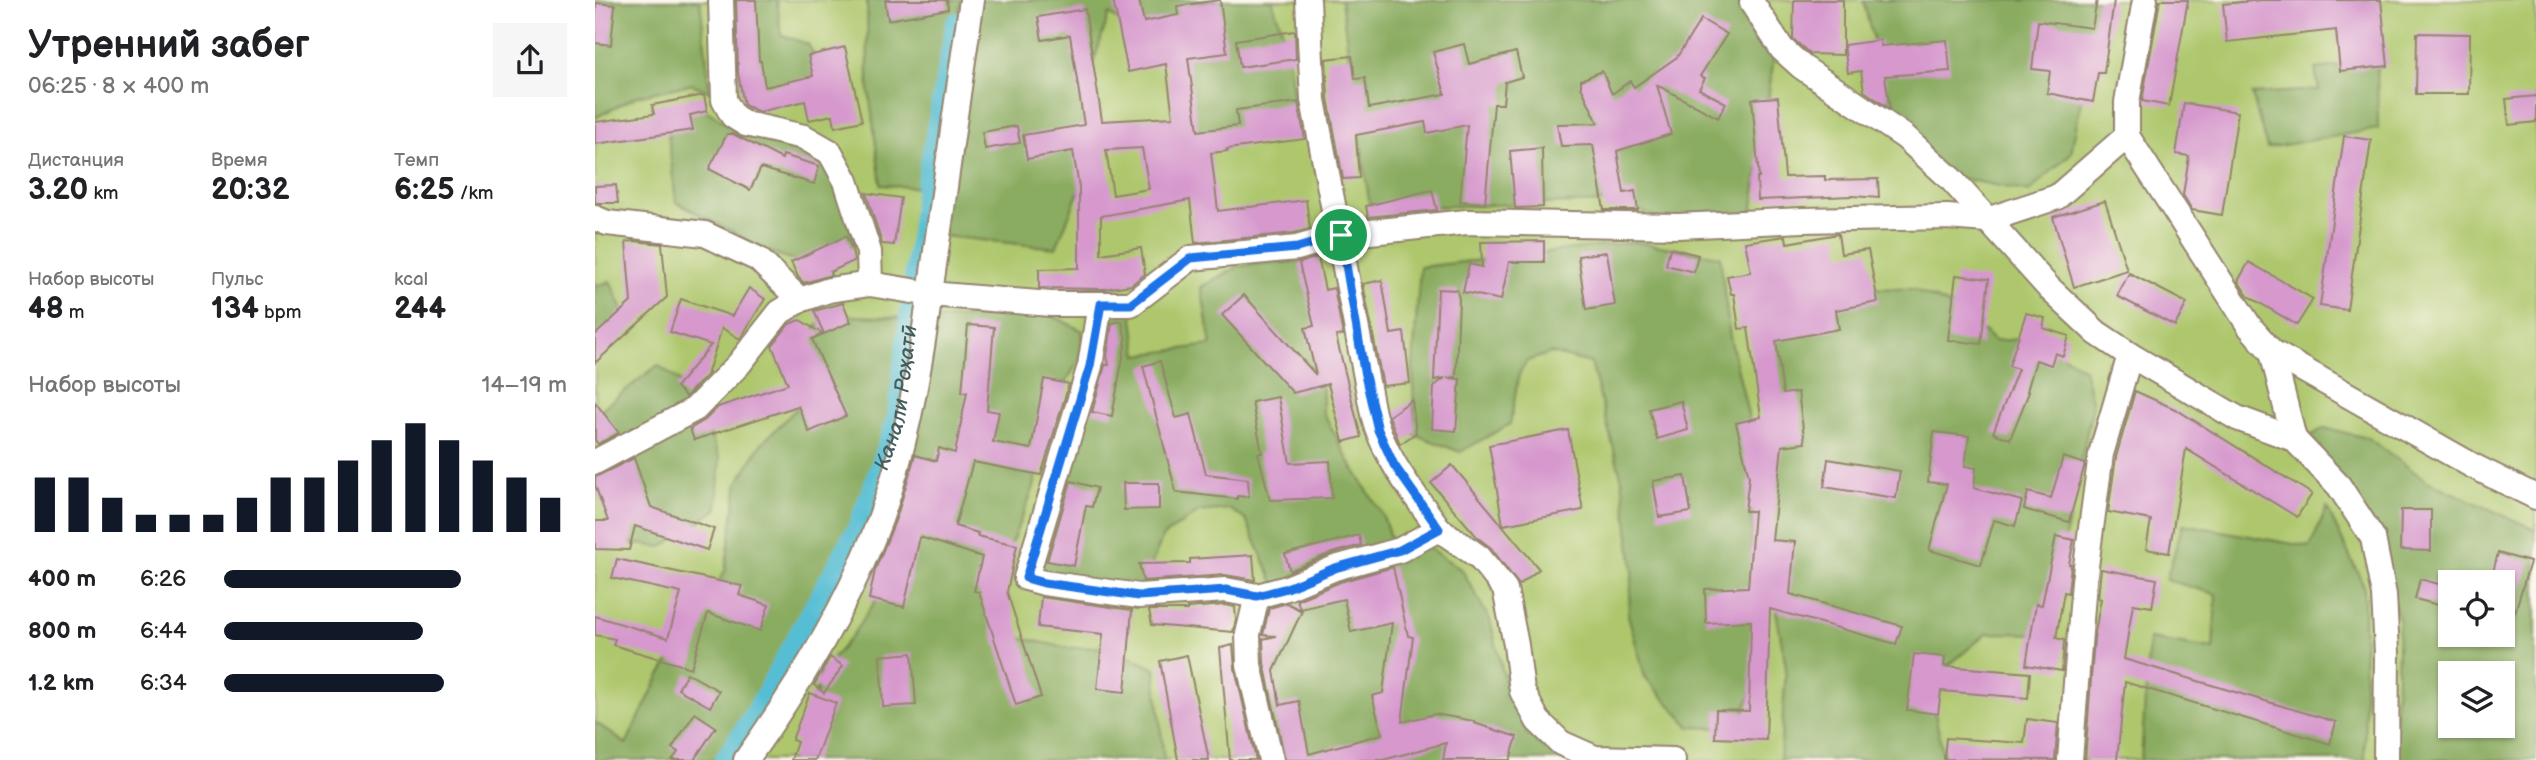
<!DOCTYPE html>
<html lang="ru">
<meta charset="utf-8">
<style>
:root{--surface:#fff;--page:#f6f6f6;--text:#202124;--muted:#757577;--accent:#111827}
body{margin:0;font-family:"Balsamiq Sans",sans-serif;background:var(--page);color:var(--text);height:100vh;display:flex;flex-direction:column;font-size:26px;white-space:nowrap}
*{box-sizing:border-box;margin:0}
p{font-size:23px;color:var(--muted)}
.icon{flex:none;width:38px;height:38px;fill:none;stroke:currentColor;stroke-width:2;stroke-linecap:round;stroke-linejoin:round}
.map{position:relative;flex:1;overflow:hidden}
.sheet{display:flex;flex-direction:column;background:var(--surface);width:595px}
.sheet>*{flex:none}
.controls{position:absolute;left:1843px;top:570px;display:grid;gap:14px}
.controls a{display:grid;place-items:center;width:77px;height:77px;border-radius:0px;background:var(--surface);box-shadow:0 2px 5px #0004;font-size:35px}
.pin{position:absolute;display:grid;place-items:center;width:60px;height:60px;color:#fff;margin:-30px;border:4px solid #fff;border-radius:50%;box-shadow:0 2px 7px #0007}
.round{display:grid;place-items:center;flex:none;width:74px;height:74px;border-radius:0px;background:var(--page)}
.summary{display:flex;align-items:center;justify-content:space-between;height:119px;padding:0 28px}
h1{font-size:38px;font-weight:600;line-height:52px}
.metrics{display:grid;grid-template-columns:repeat(3,1fr);gap:10px;height:119px;padding:7px 28px}
.metrics div{display:grid;align-content:center}
.metrics b{font-size:30px;font-weight:600}
.metrics small{font-size:19px;font-weight:400}
.metrics p{font-size:19px}
.chart{height:196px;padding:14px 28px}
.chart p{display:flex;justify-content:space-between}
.chart svg{width:100%;height:126px;margin-top:7px;stroke:var(--accent);stroke-width:6}
ul{padding:0 28px;list-style:none;font-size:23px}
li{display:grid;grid-template-columns:112px 84px 1fr;align-items:center;height:52px}
li i{height:18px;border-radius:9px;background:var(--accent)}
main{display:flex;flex:1;min-height:0}
.map>svg:first-child{display:block}
</style>
<main>
<section class="sheet">
<div class="summary"><div><h1>Утренний забег</h1><p>06:25 · 8 × 400 m</p></div><a class="round"><svg class="icon" aria-label="share" viewBox="0 0 24 24"><path d="M12 15V3M7 8l5-5 5 5M5 13v7h14v-7"/></svg></a></div>
<div class="metrics">
<div><p>Дистанция</p><b>3.20<small> km</small></b></div>
<div><p>Время</p><b>20:32</b></div>
<div><p>Темп</p><b>6:25<small> /km</small></b></div>
</div>
<div class="metrics">
<div><p>Набор высоты</p><b>48<small> m</small></b></div>
<div><p>Пульс</p><b>134<small> bpm</small></b></div>
<div><p>kcal</p><b>244</b></div>
</div>
<div class="chart"><p><span>Набор высоты</span>14–19 m</p>
<svg viewBox="0 0 160 44" preserveAspectRatio="none"><path d="M5 44V25M15 44V25M25 44V32M35 44V38M45 44V38M55 44V38M65 44V32M75 44V25M85 44V25M95 44V19M105 44V12M115 44V6M125 44V12M135 44V19M145 44V25M155 44V32"/></svg>
</div>
<ul>
<li><b>400 m</b>6:26<i style="width:69%"></i></li>
<li><b>800 m</b>6:44<i style="width:58%"></i></li>
<li><b>1.2 km</b>6:34<i style="width:64%"></i></li>
</ul>
</section>
<div class="map">
<svg width="1941" height="760" viewBox="0 0 1941 760">
<rect width="100%" height="100%" fill="#fbf7ec"/>
<filter id="ink" filterUnits="userSpaceOnUse"><feTurbulence type="fractalNoise" baseFrequency=".0143" numOctaves="2"/><feDisplacementMap in="SourceGraphic" scale="14" xChannelSelector="R" yChannelSelector="G"/><feConvolveMatrix kernelMatrix="1 2 1 2 8 2 1 2 1" color-interpolation-filters="sRGB"/></filter>
<filter id="wash" filterUnits="userSpaceOnUse"><feTurbulence type="fractalNoise" baseFrequency=".00686" numOctaves="4" result="noise"/><feDisplacementMap in="SourceGraphic" scale="28" xChannelSelector="R" yChannelSelector="G"/><feGaussianBlur stdDeviation="1.57" result="paint"/><feColorMatrix in="noise" values="0 0 0 0 0 0 0 0 0 0 0 0 0 0 0 0 0 1.4 0 .05"/><feComposite in="paint" operator="in"/></filter>
<g filter="url(#wash)">
<rect width="100%" height="100%" fill="#eddfbd"/>
<path fill="#aec76d" stroke="#747846" stroke-width="2" fill-rule="evenodd" d="M0 0H1941V760H0ZM1855 583H1908V635H1855ZM1855 674H1908V726H1855Z"/>
<g fill="#8aac60" stroke="#626b3f" stroke-width="2" fill-rule="evenodd">
<polygon points="0,0 105,0 115,92 97,84 42,96 0,118"/>
<polygon points="130,0 182,0 186,35 213,44 227,70 185,98 149,84 132,35"/>
<polygon points="272,0 366,0 332,188 286,185 273,83"/>
<polygon points="381,0 677,0 692,45 702,127 603,144 585,45 544,34 514,14 498,64 493,169 461,248 339,235"/>
<polygon points="746,0 1150,0 1181,42 1156,222 1083,226 1024,202 775,208"/>
<polygon points="1268,0 1506,0 1476,153 1434,192 1359,177 1300,127"/>
<polygon points="1782,61 1783,129 1672,148 1657,94 1724,90 1720,69"/>
<polygon points="99,103 138,127 196,141 233,168 261,243 225,268 177,253 81,202 71,118"/>
<polygon points="1040,242 1125,256 1135,337 1159,440 1155,605 1164,670 1143,729 1095,727 1050,677 1033,615 1038,569 1027,480 996,363 956,353 932,361 924,374 915,424 865,452 819,434 818,364 825,267"/>
<polygon points="712,260 727,341 728,412 752,458 788,516 798,547 832,547 867,570 895,620 910,681 932,734 961,756 974,760 670,760 647,631 681,588 651,520 634,509 604,512 568,536 544,596 431,578 505,304 536,304 543,355 616,345 606,287 644,266"/>
<polygon points="15,281 33,321 0,351 0,287"/>
<polygon points="1258,288 1318,289 1368,311 1399,341 1440,338 1489,369 1498,404 1450,634 1392,633 1334,682 1349,760 1185,760 1191,667 1172,560 1175,332"/>
<polygon points="450,312 488,331 485,359 458,403 439,487 403,576 405,633 472,648 515,647 560,669 569,760 208,760 224,675 256,637 293,582 341,319"/>
<polygon points="235,315 314,318 303,420 265,526 161,714 131,760 0,760 0,722 31,744 64,677 130,571 143,482 166,444 216,394 203,341"/>
<polygon points="63,365 98,391 86,417 15,456 0,423 0,414"/>
<polygon points="111,424 125,459 122,509 67,547 25,542 23,466 55,444"/>
<path d="M1729 428 1773 438 1832 481 1941 530V760H1799L1804 621 1788 565 1704 443ZM1855 583H1908V635H1855ZM1855 674H1908V726H1855Z"/>
<polygon points="1732,508 1769,586 1770,760 1546,760 1554,639 1618,649 1621,594 1571,580 1588,524 1715,547"/>
</g>
<g fill="none" stroke-linecap="round" stroke-linejoin="round">
<path stroke="#56bed4" stroke-width="23" id="s1" d="M131 760 161 714 265 526 303 420 332 188 362 24"/>
</g>
<g id="blocks">
<g fill="#d698cd" fill-rule="evenodd">
<polygon points="141,0 161,0 164,61 166,61 170,87 218,76 213,56 250,47 267,121 240,127 238,115 214,120 210,101 164,112 149,105 143,73"/>
<polygon points="290,0 352,0 353,9 293,20"/>
<path d="M518 0H544L549 22 583 15 582 6 625 0 632 53 593 58 603 131 643 126 641 110 703 102 710 139 632 149 633 151 616 153 623 211 711 200 715 229 699 233 600 243 595 200 506 216V254L546 248 550 274 536 285 509 289 444 288V269L484 268V187L478 151 432 159 428 135 489 125 475 35 447 40 443 17 490 9 507 121 578 117 571 64 533 72ZM547 148 554 189 518 195 511 150Z"/>
<polygon points="1199,0 1248,0 1248,55 1215,54 1198,39"/>
<polygon points="1502,0 1519,0 1509,73 1503,73 1498,102 1452,93 1455,71 1437,69 1443,21 1497,28"/>
<polygon points="1565,0 1593,0 1574,106 1547,101"/>
<polygon points="1666,0 1786,0 1793,66 1745,71 1741,30 1632,42 1628,4"/>
<polygon points="1,3 20,5 16,45 0,43"/>
<polygon points="1106,19 1132,34 1105,76 1110,78 1104,89 1131,103 1123,118 1062,85 1076,134 1022,151 1029,193 1040,191 1043,210 1009,210 998,145 966,146 962,124 1003,123 986,87 986,80 1007,71 1017,94 1035,81 1039,87 1082,57"/>
<polygon points="700,31 701,59 645,67 641,40"/>
<polygon points="1822,33 1875,34 1874,94 1821,94"/>
<polygon points="1285,40 1286,46 1352,40 1355,71 1290,76 1295,109 1269,91 1266,71 1253,73 1249,45"/>
<polygon points="869,44 874,64 921,52 927,77 910,82 908,104 899,104 890,204 865,201 872,125 832,133 830,122 761,135 764,178 748,179 733,98 731,59 757,56 760,79 770,78 774,108 850,94 838,52"/>
<polygon points="109,95 112,111 95,115 98,130 0,144 0,122 59,114 57,105"/>
<polygon points="1941,96 1941,122 1914,125 1911,99"/>
<polygon points="1183,97 1190,177 1230,176 1230,180 1283,179 1284,198 1257,196 1163,200 1162,178 1164,178 1157,99"/>
<polygon points="1589,103 1643,112 1627,215 1597,210 1588,195 1594,156 1581,154"/>
<polygon points="422,126 425,143 390,149 387,132"/>
<polygon points="132,134 138,134 187,159 188,155 224,166 219,184 166,168 155,190 114,169"/>
<polygon points="1749,136 1776,140 1752,310 1725,306"/>
<polygon points="947,148 948,207 920,208 915,151"/>
<polygon points="21,185 23,203 0,203 0,186"/>
<polygon points="837,190 842,210 773,217 771,206"/>
<polygon points="271,193 306,198 299,245 287,244"/>
<polygon points="1510,201 1532,270 1479,287 1458,217"/>
<polygon points="1243,234 1246,254 1273,250 1283,302 1241,310 1244,329 1181,341 1188,394 1203,392 1210,443 1187,446 1177,540 1200,542 1195,594 1307,626 1301,644 1175,609 1171,740 1120,738 1121,710 1154,711 1156,621 1111,623 1110,589 1153,587 1159,511 1150,511 1154,477 1141,423 1166,417 1153,328 1144,329 1139,294 1136,294 1132,276 1156,272 1150,242 1191,236 1192,243"/>
<polygon points="251,236 257,249 259,261 235,272 236,275 209,283 203,277 196,262"/>
<polygon points="39,241 67,244 72,297 0,363 0,335 36,302 31,242"/>
<polygon points="949,241 949,262 914,262 906,300 868,292 874,264 887,267 886,242"/>
<polygon points="1075,248 1103,255 1099,272 1071,265"/>
<polygon points="1012,252 1020,305 991,310 983,256"/>
<polygon points="723,257 730,290 739,288 748,335 741,336 766,437 748,442 733,384 698,393 627,315 649,295 721,375 710,328 719,326 704,263"/>
<polygon points="1654,262 1718,299 1702,325 1653,296 1643,281"/>
<polygon points="1534,273 1592,303 1580,326 1522,296"/>
<polygon points="1361,275 1394,279 1386,344 1353,340"/>
<polygon points="787,280 796,334 809,332 815,383 788,386 768,284"/>
<polygon points="154,288 170,299 145,339 127,328 113,372 114,373 91,397 81,387 116,345 75,332 86,299 137,316"/>
<polygon points="843,289 862,290 864,299 861,377 852,378 865,379 861,431 837,429 839,386 850,378 839,380"/>
<polygon points="248,303 256,322 229,334 219,311"/>
<polygon points="1431,313 1450,318 1448,328 1474,336 1468,356 1460,353 1456,365 1441,360 1432,391 1434,392 1415,439 1398,433 1423,369 1414,366"/>
<polygon points="205,320 228,334 217,339 251,416 214,432 203,406 99,440 95,429 110,420 123,407 193,384 177,346 194,324"/>
<polygon points="527,321 531,340 517,416 497,412 510,365 514,365 512,356 517,323"/>
<polygon points="373,325 399,327 392,410 404,412 398,442 436,449 449,379 474,384 446,475 378,462 360,526 383,533 382,536 422,545 412,592 446,697 421,705 384,592 379,591 387,557 325,537 309,607 274,599 280,570 302,516 320,455 341,461 344,448 360,453 372,392 367,392"/>
<polygon points="565,361 581,418 596,414 611,474 653,479 654,497 642,496 642,499 581,492 548,366"/>
<polygon points="1540,391 1582,410 1717,494 1702,517 1591,449 1574,553 1551,549 1556,520 1513,512 1521,457"/>
<polygon points="683,397 695,463 735,461 737,498 675,500 663,453 667,453 657,402"/>
<polygon points="817,400 821,433 805,444 794,416"/>
<polygon points="1086,401 1093,430 1062,439 1054,409"/>
<polygon points="0,402 24,433 3,444 0,440"/>
<polygon points="973,430 988,510 908,525 894,445"/>
<polygon points="1339,432 1374,436 1370,466 1381,468 1379,488 1427,501 1420,526 1399,520 1386,565 1334,550 1352,484 1333,482"/>
<polygon points="1468,457 1490,464 1474,522 1429,509 1433,492 1456,498"/>
<polygon points="39,458 56,507 119,529 112,550 40,526 34,550 0,549 0,521 13,521 0,485 0,477"/>
<polygon points="1233,459 1305,471 1301,498 1229,487"/>
<polygon points="857,465 944,569 924,585 896,548 883,538 836,483"/>
<polygon points="1090,476 1096,512 1064,517 1058,481"/>
<polygon points="476,481 502,488 497,507 491,506 479,566 452,561"/>
<polygon points="528,483 564,483 564,509 529,510"/>
<polygon points="1806,510 1836,510 1836,551 1805,550"/>
<polygon points="764,535 766,545 734,554 695,571 690,554"/>
<polygon points="1461,536 1479,540 1474,564 1476,564 1473,593 1469,592 1461,638 1469,640 1467,671 1431,665 1441,604 1447,605"/>
<polygon points="1903,553 1935,562 1912,639 1908,639 1908,583 1895,583"/>
<polygon points="658,555 660,580 630,575 548,581 544,564 595,563 595,559"/>
<polygon points="22,559 147,586 144,595 174,605 165,631 113,613 96,668 18,645 20,639 0,635 0,616 73,638 86,593 17,578"/>
<polygon points="798,567 813,636 818,637 807,722 840,714 879,721 879,723 922,737 915,760 848,760 851,743 788,760 690,760 669,663 668,639 681,636 668,635 674,608 692,603 707,611 679,671 685,705 704,701 714,754 787,734 777,696 788,693 797,623 756,632 749,599 705,609 702,600 745,582"/>
<polygon points="1506,569 1562,579 1557,607 1538,604 1529,659 1741,722 1735,744 1530,682 1522,760 1490,760 1499,638 1506,599 1503,598"/>
<polygon points="1825,579 1855,587 1855,608 1820,599"/>
<polygon points="446,597 537,610 530,692 502,689 508,634 443,627"/>
<polygon points="630,605 640,607 641,620 638,632 557,625 554,610 592,610 592,608"/>
<polygon points="638,645 640,668 661,760 635,760 625,648"/>
<polygon points="317,653 321,705 288,707 285,656"/>
<polygon points="1319,654 1350,657 1349,666 1435,673 1433,698 1346,691 1343,714 1312,710"/>
<polygon points="592,655 614,760 583,760 565,661"/>
<polygon points="235,657 248,666 229,693 219,685"/>
<polygon points="92,673 124,691 115,707 83,689"/>
<polygon points="215,693 241,703 220,760 196,760 202,742 197,740"/>
<polygon points="100,713 121,727 99,760 77,760 83,752 77,748"/>
<polygon points="1432,719 1463,723 1460,760 1349,759 1351,738 1429,743"/>
</g>
</g>
</g>
<g filter="url(#ink)">
<use href="#blocks" fill-opacity="0" stroke="#94846e" stroke-width="2"/>
<g fill="none" stroke-linecap="round" stroke-linejoin="round">
<g stroke="#94846e" stroke-width="28">
<g id="minor">
<polyline points="126,0 129,100 138,116 151,124 209,137 235,152 251,181 274,252 275,284"/>
<polyline points="1550,0 1532,102 1532,136 1655,327 1677,352 1699,439 1744,486 1778,538 1789,595 1792,653 1791,760"/>
<polyline points="1157,3 1187,49 1207,67 1310,137 1356,179 1454,288 1502,333 1535,355 1506,454 1489,581 1475,760"/>
<polyline points="0,218 12,223 110,234 163,259 205,300"/>
<path d="M505 304 495 366 431 578 449 583 544 596 631 590 662 596 692 588 740 568 805 550 844 529C818 492 789 458 778 414L718 100 713 0"/>
<polyline points="1677,352 1878,466 1941,497"/>
<polyline points="1535,355 1642,418 1699,439"/>
<polyline points="0,462 100,409 144,364 185,312 205,300 234,290 275,284 335,294 456,304 536,304 596,258 702,248 746,235 872,222 1083,226 1208,220 1352,217 1392,220 1462,197 1532,136"/>
<polyline points="844,529 884,557 910,589 921,645 927,691 943,721 966,743 1000,758 1078,760"/>
<polyline points="662,596 653,634 654,665 676,760"/>
<path d="M151 760C199 693 246 616 277 540 308 465 324 374 335 293 349 196 362 97 377 0"/>
</g>
</g>
<use href="#minor" stroke="#fff" stroke-width="24"/>
</g>
</g>
<g fill="none" stroke-linecap="round" stroke-linejoin="round" filter="url(#ink)">
<g stroke="#fff" stroke-width="14">
<polygon id="route" points="746,235 769,371 783,430 799,465 844,529 805,550 740,568 692,588 662,596 631,590 544,596 449,583 431,578 495,366 506,304 536,304 596,258 702,248"/>
</g>
<use href="#route" stroke="#1a73e8" stroke-width="9"/>
</g>
<g text-anchor="middle" dominant-baseline="central" stroke-width="5" stroke-linejoin="round" paint-order="stroke">
<g font-size="21" font-style="italic" fill="#445e5e" stroke="#fbf7ec">
<text stroke="none"><textPath href="#s1" startOffset="404">Канали Роҳатӣ</textPath></text>
</g>
</g>
</svg>
<div class="controls">
<a><svg class="icon" aria-label="locate" viewBox="0 0 24 24"><circle cx="12" cy="12" r="6"/><path d="M12 2v4M12 18v4M2 12h4M18 12h4"/></svg></a>
<a><svg class="icon" aria-label="layers" viewBox="0 0 24 24"><path d="M12 4l9 5-9 5-9-5zM3 14l9 5 9-5"/></svg></a>
</div>
<div class="pin" style="left:746px;top:235px;background:#1e9e55"><svg class="icon" aria-label="arrive" viewBox="0 0 24 24"><path d="M6 21V4h12l-3 4 3 4H6"/></svg></div>
</div>
</main>
